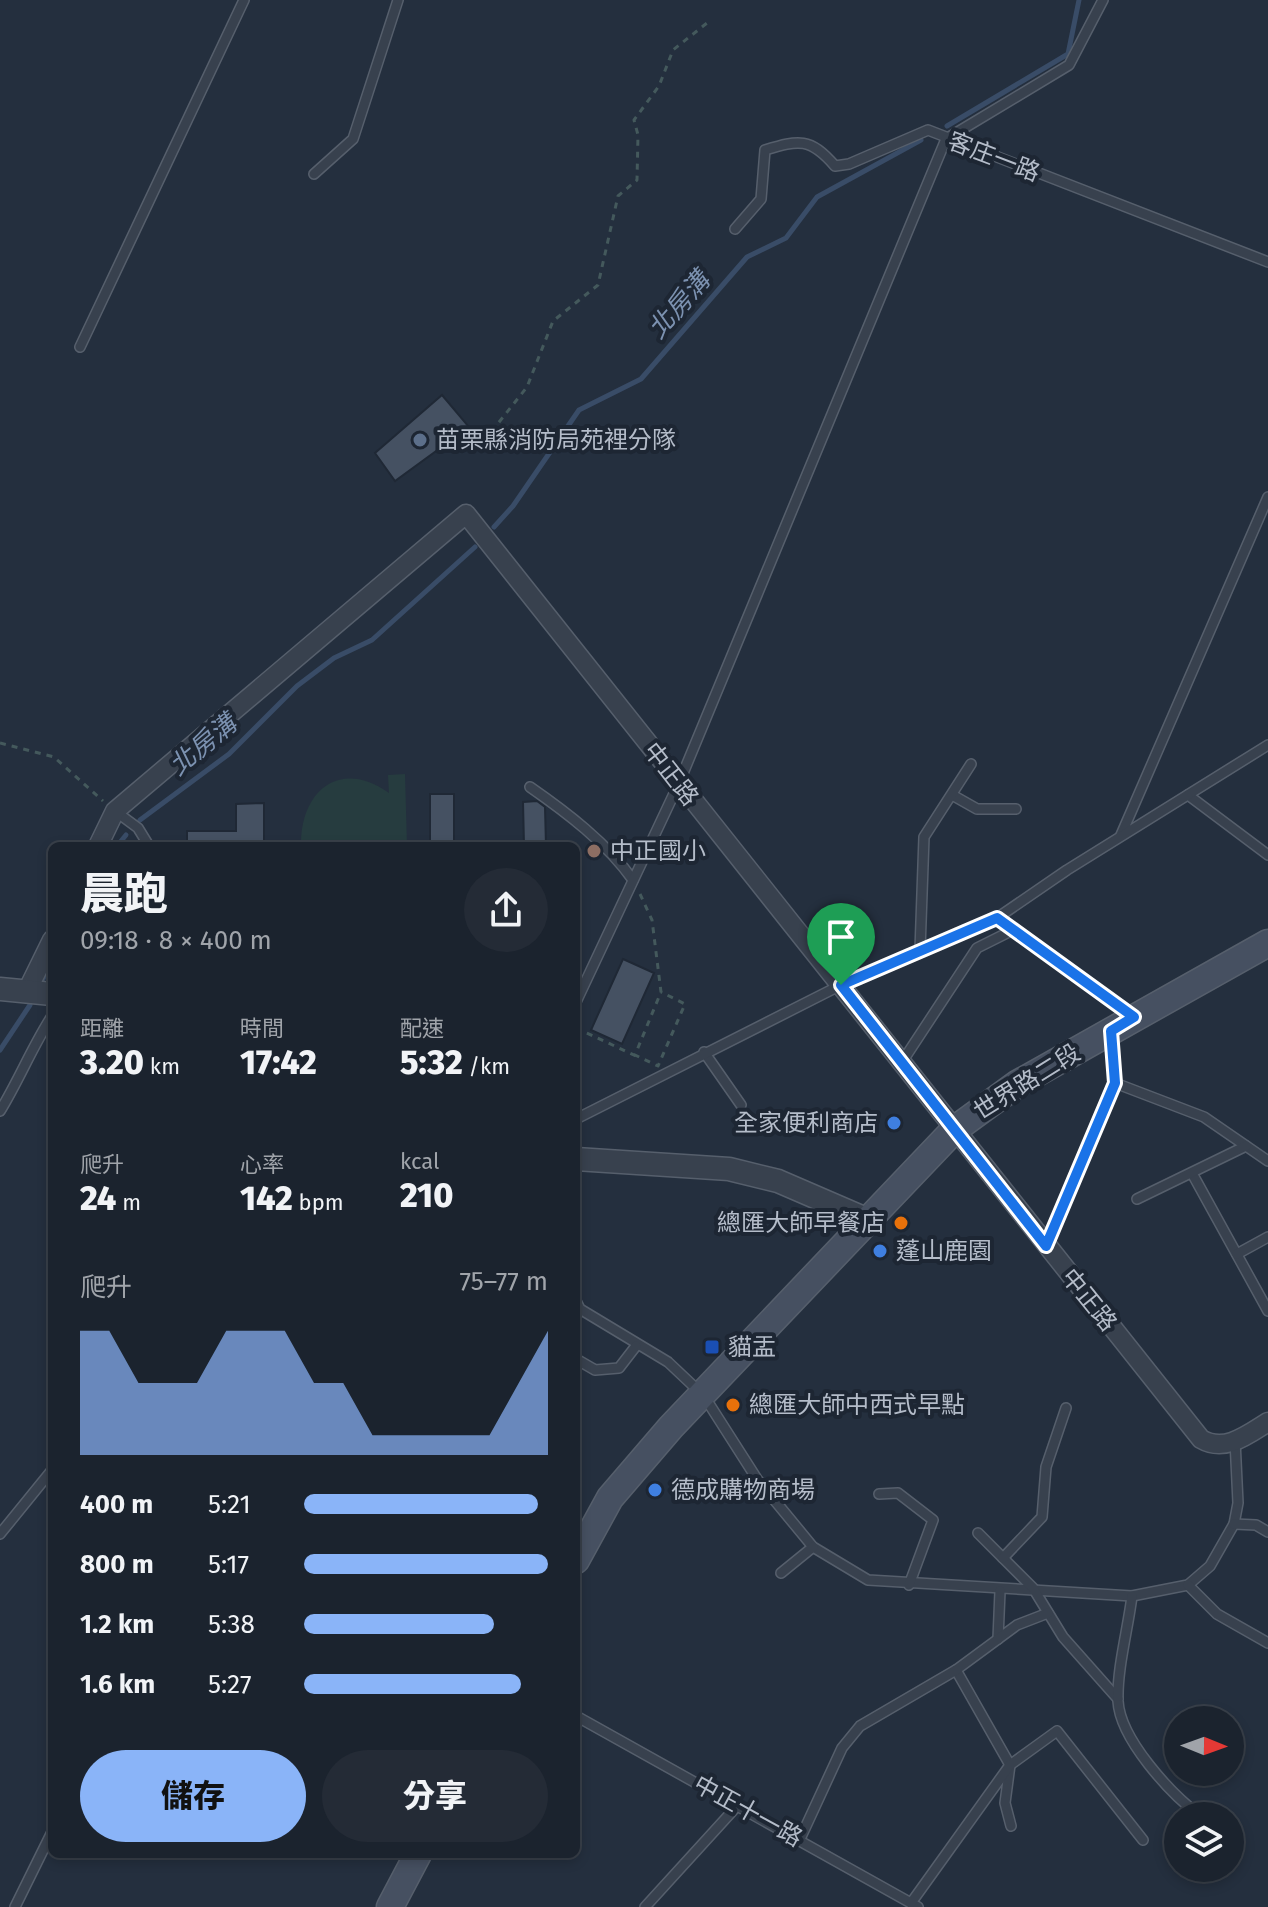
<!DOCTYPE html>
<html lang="zh-TW">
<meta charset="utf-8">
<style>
:root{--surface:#1b232e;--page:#242b36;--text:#f1f3f6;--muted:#a0a4aa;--line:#39404a;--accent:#8ab4f8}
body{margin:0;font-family:"Fira Sans","Noto Sans TC",sans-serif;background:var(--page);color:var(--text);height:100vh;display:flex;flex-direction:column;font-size:30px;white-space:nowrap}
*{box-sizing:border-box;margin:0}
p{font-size:26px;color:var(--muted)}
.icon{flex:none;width:44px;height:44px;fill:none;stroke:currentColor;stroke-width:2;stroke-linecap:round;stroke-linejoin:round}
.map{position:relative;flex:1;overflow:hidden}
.sheet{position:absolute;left:48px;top:842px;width:532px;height:1016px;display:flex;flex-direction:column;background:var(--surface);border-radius:12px;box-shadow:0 4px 12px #0003,0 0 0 2px var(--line)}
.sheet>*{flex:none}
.needle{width:52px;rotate:91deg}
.tools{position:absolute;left:1164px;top:1706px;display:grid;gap:16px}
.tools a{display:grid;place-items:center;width:80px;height:80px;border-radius:50%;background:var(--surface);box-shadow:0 4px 12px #0003,0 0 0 2px var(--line);font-size:40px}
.pin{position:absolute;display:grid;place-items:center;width:68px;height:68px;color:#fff;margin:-82px -34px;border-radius:50% 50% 50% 0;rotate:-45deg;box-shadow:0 0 8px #0007}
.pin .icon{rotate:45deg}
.round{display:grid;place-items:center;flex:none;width:84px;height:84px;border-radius:42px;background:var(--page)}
.overview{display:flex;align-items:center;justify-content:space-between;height:136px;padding:0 32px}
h1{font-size:44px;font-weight:800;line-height:60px}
.metrics{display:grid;grid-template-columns:repeat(3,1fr);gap:12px;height:136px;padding:8px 32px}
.metrics div{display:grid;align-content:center}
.metrics b{font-size:34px;font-weight:800}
.metrics small{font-size:22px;font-weight:400}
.metrics p{font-size:22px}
.chart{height:224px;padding:16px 32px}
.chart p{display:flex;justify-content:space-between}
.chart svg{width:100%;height:144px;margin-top:8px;fill:var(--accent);opacity:.7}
.button{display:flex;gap:16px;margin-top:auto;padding:16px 32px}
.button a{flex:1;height:92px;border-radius:48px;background:var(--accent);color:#111;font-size:32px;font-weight:800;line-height:92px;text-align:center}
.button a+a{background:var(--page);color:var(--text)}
ul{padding:0 32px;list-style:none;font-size:26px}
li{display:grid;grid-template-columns:128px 96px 1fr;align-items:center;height:60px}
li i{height:20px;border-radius:10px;background:var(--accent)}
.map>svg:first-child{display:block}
</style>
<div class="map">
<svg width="1268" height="1907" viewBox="0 0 1268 1907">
<rect width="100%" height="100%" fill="#242f3e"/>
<path fill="#263c3f" d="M405 774 407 846H301C300 791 340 758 389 793L388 775Z"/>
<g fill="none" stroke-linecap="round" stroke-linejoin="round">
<g stroke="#394c67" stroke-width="5">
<polyline points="947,126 1068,54 1079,0"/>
<polyline points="494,527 513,506 579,410 641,379 747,257 786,238 817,197 921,140"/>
<polyline points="140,820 229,754 297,686 334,658 372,640 475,547"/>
<polyline points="117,846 126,835"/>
<polyline points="43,979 52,961"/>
<polyline points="0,1050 30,1005"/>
</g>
</g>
<g fill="#455162" stroke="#1f2835" stroke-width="2">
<polygon points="442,395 469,427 395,481 375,453"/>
<rect x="430" y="794" width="24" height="52"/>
<polygon points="537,801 545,807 546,846 524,846 523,802"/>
<polygon points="264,803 264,846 187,846 187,831 236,831 236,804"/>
<polygon points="623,959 654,973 622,1044 591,1030"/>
</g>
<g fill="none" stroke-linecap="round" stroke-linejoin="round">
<g stroke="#565f6c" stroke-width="12">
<g id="service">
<polyline points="314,174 353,139 398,0"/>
<path d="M735 229 761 199 765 150C799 140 810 137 835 166L849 164 928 130 1268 262"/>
<polyline points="80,347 244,0"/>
<path d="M530 787C566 812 607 843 633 880"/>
<polyline points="1188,795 1268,855"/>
<polyline points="954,796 977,809 1016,809"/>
<polyline points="115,811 138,828 149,846"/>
<polyline points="1121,835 1268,497"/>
<polyline points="997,918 1131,1015"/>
<polyline points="920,950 924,837 971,764"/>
<polyline points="576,1002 679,783 946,139 1069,65 1103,0"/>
<polyline points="704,1052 741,1105"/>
<polyline points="902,1062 977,948 1013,930"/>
<polyline points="1115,1083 1204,1117 1268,1161"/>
<path d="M0 1111C19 1080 32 1047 52 1016"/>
<polyline points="576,1119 841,985 997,918 1067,870 1268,745"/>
<polyline points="1193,1175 1268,1311"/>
<polyline points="1137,1199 1246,1146"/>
<polyline points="1046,1245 1115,1083 1111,1034"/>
<polyline points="1237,1254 1268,1237"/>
<polyline points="576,1301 580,1309 668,1362 704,1396 757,1479 813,1547 868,1580 1132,1596 1188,1585 1210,1566 1234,1524 1238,1503 1235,1440"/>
<polyline points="576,1359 595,1370 619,1368 636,1346"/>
<polyline points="879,1494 898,1493 933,1520 909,1585"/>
<polyline points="1234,1524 1256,1525 1268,1532"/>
<polyline points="978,1533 1033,1588 1063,1637 1118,1699"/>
<polyline points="0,1534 52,1470"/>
<polyline points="1003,1558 1042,1517 1046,1467 1066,1408"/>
<polyline points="781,1573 813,1547"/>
<polyline points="1188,1585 1217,1614 1268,1643"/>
<path d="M1132 1596C1128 1629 1117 1668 1118 1701 1120 1739 1170 1793 1199 1815"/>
<polyline points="998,1639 1000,1591"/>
<polyline points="956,1670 1010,1765 1005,1803 1011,1826"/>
<polyline points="576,1716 918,1907"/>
<polyline points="800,1839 842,1748 860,1726 956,1670 1017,1625 1048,1613"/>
<polyline points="911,1903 1010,1765 1057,1731 1143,1840"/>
<polyline points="15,1907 52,1832"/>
<polyline points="645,1907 738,1805"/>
</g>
</g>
<g stroke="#565f6c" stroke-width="21">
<g id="minor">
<path d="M98 846 115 811 466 514 1201 1439C1225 1453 1247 1435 1268 1422"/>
<polyline points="27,991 52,940"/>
</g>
</g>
<g stroke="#565f6c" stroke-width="25">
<g id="tertiary">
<polyline points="0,989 52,994"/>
<polyline points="576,1159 729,1169 778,1181 866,1219"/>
</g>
</g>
<g stroke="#565f6c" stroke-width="29">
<g id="secondary">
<polyline points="576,1560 610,1498 671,1427 954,1130 1017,1084 1268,943"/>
<polyline points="390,1907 418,1854"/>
</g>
</g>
<g stroke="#44595c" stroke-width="3" stroke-dasharray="6 6" stroke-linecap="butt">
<polyline points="484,441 527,387 553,321 598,285 618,196 637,180 638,135 634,120 659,86 673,50 707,23"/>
<polyline points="0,743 54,757 103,801"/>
<polyline points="640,894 652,920 661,992 635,1055 658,1066 685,1004 661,992"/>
<polyline points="576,1028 636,1056"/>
</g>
<use href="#service" stroke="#38414e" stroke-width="9"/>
<use href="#minor" stroke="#38414e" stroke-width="18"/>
<use href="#tertiary" stroke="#38414e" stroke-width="22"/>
<use href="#secondary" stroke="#465061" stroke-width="26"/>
</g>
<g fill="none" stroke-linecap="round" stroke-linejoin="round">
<g stroke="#fff" stroke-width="16">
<polygon id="route" points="997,918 1134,1017 1111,1031 1115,1083 1046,1246 841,985"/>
</g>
<use href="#route" stroke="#1a73e8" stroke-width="10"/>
</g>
<circle fill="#5c6f8a" stroke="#1d2633" stroke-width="3" cx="420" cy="440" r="8"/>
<circle fill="#8d6e63" stroke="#1d2633" stroke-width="3" cx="594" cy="851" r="8"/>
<g fill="#3f7fe0" stroke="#1d2633" stroke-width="3">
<circle cx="894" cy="1123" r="8"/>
<circle cx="880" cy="1251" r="8"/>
<circle cx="655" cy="1490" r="8"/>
</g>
<g fill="#e8710a" stroke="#1d2633" stroke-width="3">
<circle cx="901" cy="1223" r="8"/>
<circle cx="733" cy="1405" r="8"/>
</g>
<rect fill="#1a4fb4" stroke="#1d2633" stroke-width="3" x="704" y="1339" width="16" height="16" rx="4"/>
<g text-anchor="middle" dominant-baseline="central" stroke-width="8" stroke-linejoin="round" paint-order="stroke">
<g font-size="24" fill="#b4bcc9" stroke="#1d2633">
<text transform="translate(994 157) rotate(21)">客庄一路</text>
<text transform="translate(671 774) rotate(52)">中正路</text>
<text transform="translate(1027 1082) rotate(-32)">世界路二段</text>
<text transform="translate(1089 1300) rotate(51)">中正路</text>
<text transform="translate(748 1811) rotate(29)">中正十一路</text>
</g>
<g font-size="24" fill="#b4bcc9" stroke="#1d2633" text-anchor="start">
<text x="436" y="440">苗栗縣消防局苑裡分隊</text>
<text x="610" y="851">中正國小</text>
<text x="878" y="1123" text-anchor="end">全家便利商店</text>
<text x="885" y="1223" text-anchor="end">總匯大師早餐店</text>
<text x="896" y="1251">蓬山鹿園</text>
<text x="728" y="1347">貓盂</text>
<text x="749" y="1405">總匯大師中西式早點</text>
<text x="671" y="1490">德成購物商場</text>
</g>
<g font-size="26" font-style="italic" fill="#7c92b1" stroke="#1d2633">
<text transform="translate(679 305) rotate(-49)">北房溝</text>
<text transform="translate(203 745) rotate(-40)">北房溝</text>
</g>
</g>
</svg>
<div class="tools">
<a><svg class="needle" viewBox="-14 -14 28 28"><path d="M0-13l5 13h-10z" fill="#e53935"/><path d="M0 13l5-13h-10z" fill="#a0a4aa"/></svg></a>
<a><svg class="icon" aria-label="layers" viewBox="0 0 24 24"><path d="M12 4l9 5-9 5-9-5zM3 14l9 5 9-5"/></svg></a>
</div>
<div class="pin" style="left:841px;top:985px;background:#1e9e55"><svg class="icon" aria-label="arrive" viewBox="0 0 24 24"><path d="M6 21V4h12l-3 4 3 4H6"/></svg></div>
<section class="sheet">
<div class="overview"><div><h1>晨跑</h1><p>09:18 · 8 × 400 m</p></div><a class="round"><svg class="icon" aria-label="share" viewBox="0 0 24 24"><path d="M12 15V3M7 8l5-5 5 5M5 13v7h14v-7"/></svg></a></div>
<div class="metrics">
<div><p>距離</p><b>3.20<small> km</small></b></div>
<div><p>時間</p><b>17:42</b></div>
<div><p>配速</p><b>5:32<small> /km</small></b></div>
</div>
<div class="metrics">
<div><p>爬升</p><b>24<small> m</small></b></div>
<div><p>心率</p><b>142<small> bpm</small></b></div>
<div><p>kcal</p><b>210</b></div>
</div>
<div class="chart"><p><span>爬升</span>75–77 m</p>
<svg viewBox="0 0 160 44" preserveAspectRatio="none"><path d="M0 44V6L10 6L20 22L30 22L40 22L50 6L60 6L70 6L80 22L90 22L100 38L110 38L120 38L130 38L140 38L150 22L160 6V44z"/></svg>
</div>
<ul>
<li><b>400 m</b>5:21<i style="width:96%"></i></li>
<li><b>800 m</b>5:17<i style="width:100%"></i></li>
<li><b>1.2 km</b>5:38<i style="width:78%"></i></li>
<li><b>1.6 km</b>5:27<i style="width:89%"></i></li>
</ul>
<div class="button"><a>儲存</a><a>分享</a></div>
</section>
</div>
